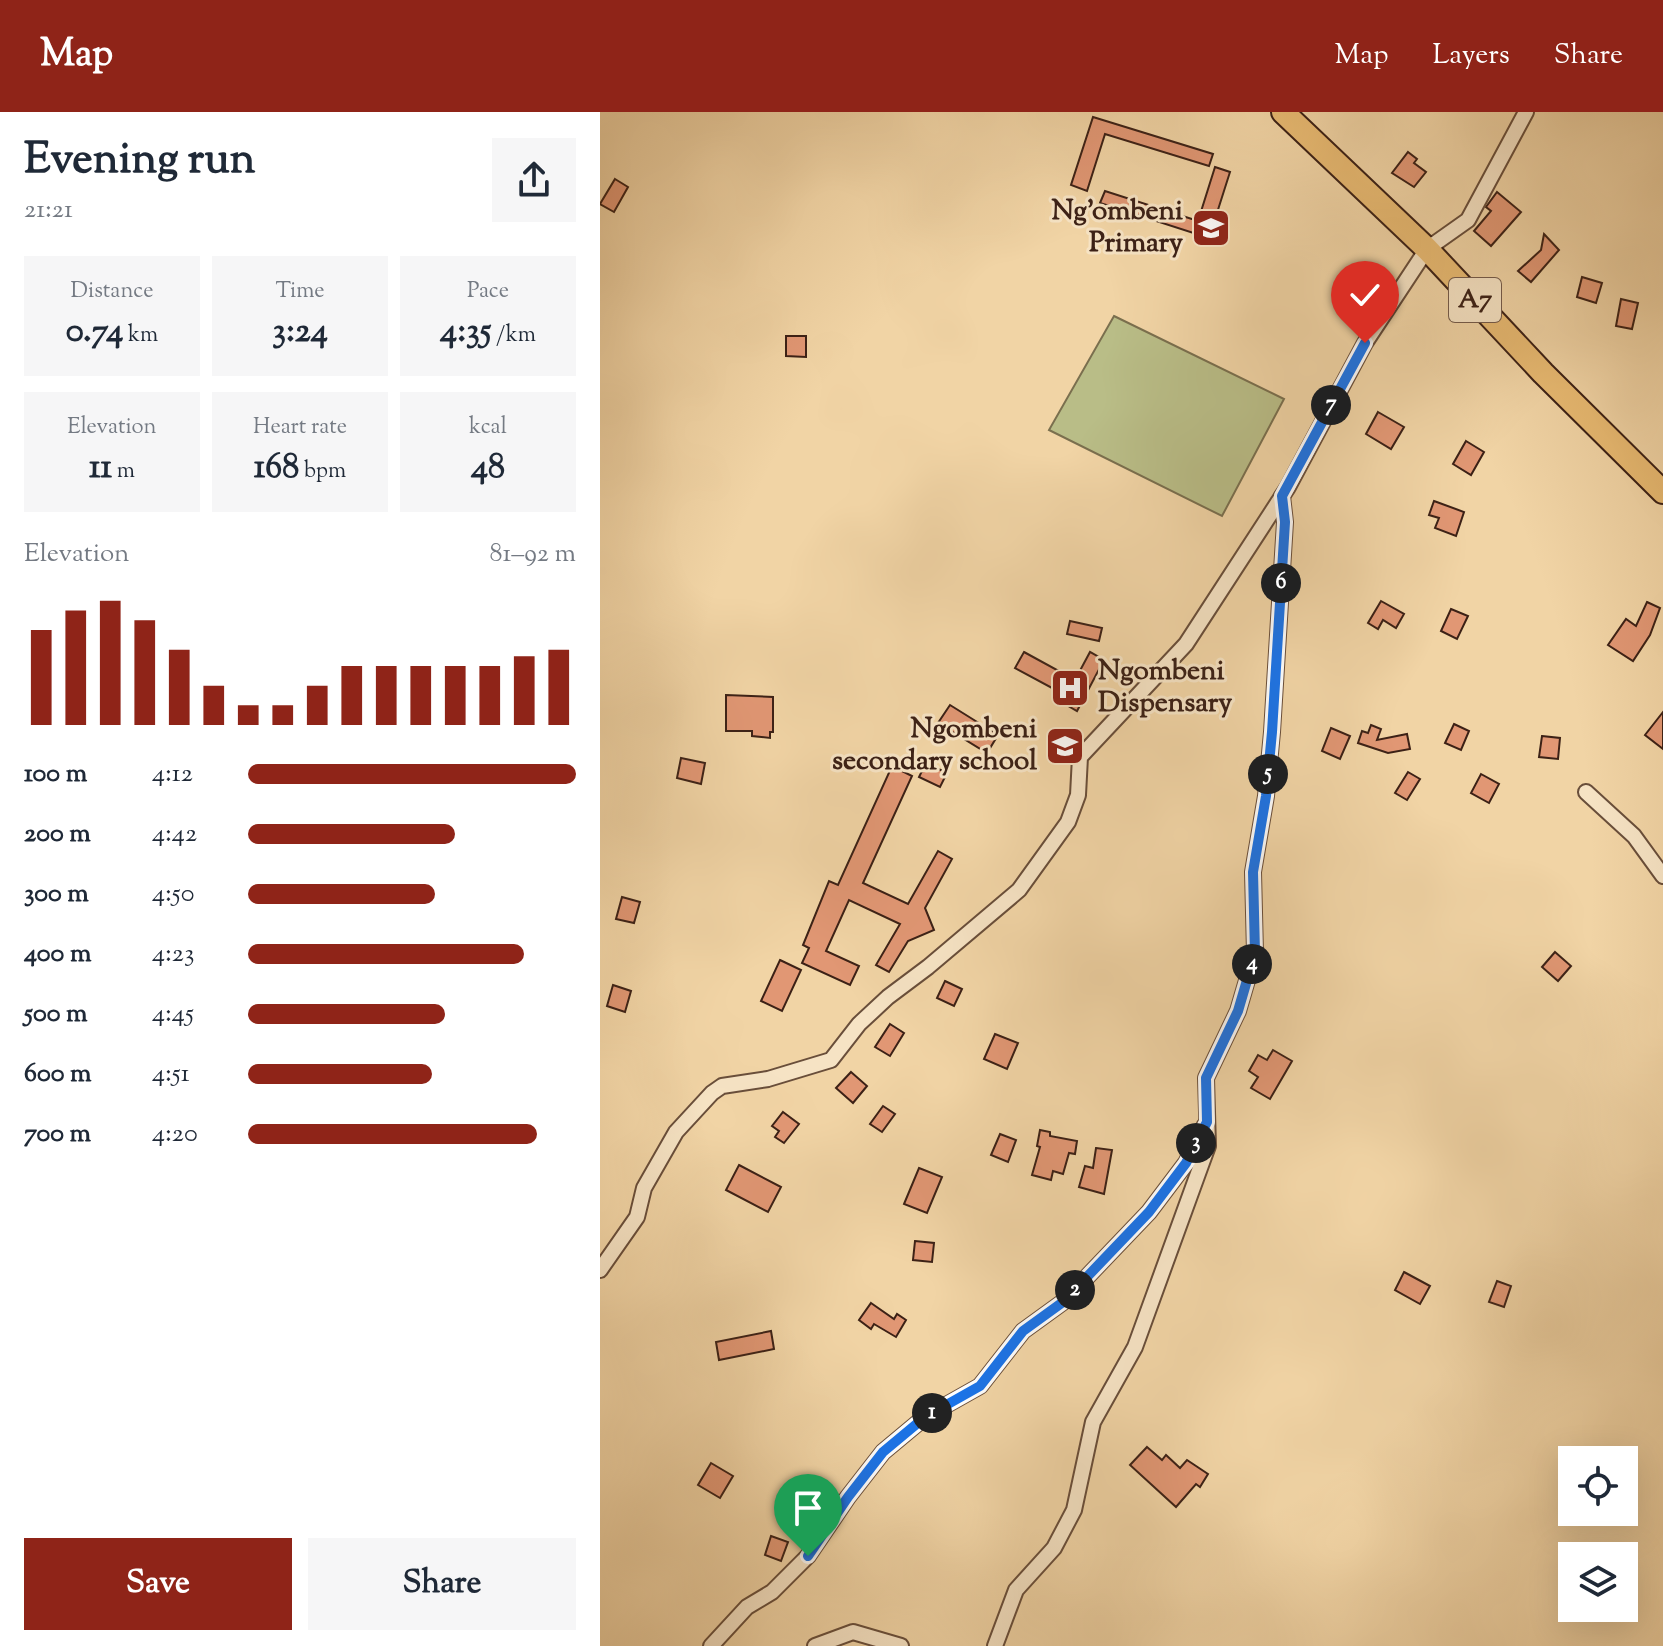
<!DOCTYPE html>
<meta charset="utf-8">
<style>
:root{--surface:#fff;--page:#f6f6f7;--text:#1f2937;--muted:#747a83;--accent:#8f2418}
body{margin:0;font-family:"Sorts Mill Goudy",serif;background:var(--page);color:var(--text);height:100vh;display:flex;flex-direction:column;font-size:30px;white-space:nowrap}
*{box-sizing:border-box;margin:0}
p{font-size:26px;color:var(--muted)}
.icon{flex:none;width:44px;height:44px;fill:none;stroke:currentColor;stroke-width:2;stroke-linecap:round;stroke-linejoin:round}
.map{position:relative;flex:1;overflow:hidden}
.panel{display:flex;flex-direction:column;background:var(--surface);width:600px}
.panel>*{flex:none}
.tools{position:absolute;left:958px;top:1334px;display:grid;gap:16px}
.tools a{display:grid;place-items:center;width:80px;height:80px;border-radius:0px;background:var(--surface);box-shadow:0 8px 32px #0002;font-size:40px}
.pin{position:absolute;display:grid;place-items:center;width:68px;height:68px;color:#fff;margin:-82px -34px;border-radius:50% 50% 50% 0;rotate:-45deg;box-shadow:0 0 8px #0007}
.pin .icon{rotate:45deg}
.km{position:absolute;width:40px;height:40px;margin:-20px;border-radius:50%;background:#222;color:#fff;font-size:22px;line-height:40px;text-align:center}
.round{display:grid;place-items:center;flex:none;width:84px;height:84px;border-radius:0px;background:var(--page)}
.head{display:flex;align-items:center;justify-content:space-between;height:136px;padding:0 24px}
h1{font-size:44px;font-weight:800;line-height:60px}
.figures{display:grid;grid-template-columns:repeat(3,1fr);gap:12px;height:136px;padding:8px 24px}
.figures div{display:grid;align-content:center;border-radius:0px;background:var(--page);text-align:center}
.figures b{font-size:34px;font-weight:800}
.figures small{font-size:22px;font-weight:400}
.figures p{font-size:22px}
.chart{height:224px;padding:16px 24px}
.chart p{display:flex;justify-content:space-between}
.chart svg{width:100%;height:144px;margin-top:8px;stroke:var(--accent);stroke-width:6}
.cta{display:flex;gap:16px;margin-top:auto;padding:16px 24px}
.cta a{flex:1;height:92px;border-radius:0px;background:var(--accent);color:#fff;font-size:32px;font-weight:800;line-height:92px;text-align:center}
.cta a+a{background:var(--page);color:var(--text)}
ul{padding:0 24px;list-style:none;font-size:26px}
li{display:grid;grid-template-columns:128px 96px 1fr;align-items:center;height:60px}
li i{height:20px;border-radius:10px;background:var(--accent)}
header{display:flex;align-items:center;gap:48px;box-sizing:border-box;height:112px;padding:0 40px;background:var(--accent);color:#fff}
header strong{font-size:38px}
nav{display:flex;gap:44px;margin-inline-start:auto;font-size:28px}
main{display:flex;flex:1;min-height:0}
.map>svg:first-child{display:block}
</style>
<header>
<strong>Map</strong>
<nav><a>Map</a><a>Layers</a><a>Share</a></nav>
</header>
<main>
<section class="panel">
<div class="head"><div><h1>Evening run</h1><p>21:21</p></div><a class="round"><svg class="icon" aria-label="share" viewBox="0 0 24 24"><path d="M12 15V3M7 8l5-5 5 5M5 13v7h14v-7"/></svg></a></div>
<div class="figures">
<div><p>Distance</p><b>0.74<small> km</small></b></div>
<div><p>Time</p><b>3:24</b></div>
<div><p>Pace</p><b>4:35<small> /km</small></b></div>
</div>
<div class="figures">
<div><p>Elevation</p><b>11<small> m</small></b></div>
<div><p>Heart rate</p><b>168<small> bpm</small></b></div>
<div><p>kcal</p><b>48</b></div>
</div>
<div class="chart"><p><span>Elevation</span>81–92 m</p>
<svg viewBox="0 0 160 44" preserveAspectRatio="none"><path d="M5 44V15M15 44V9M25 44V6M35 44V12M45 44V21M55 44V32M65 44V38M75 44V38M85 44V32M95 44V26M105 44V26M115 44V26M125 44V26M135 44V26M145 44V23M155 44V21"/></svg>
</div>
<ul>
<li><b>100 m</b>4:12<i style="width:100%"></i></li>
<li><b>200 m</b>4:42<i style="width:63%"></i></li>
<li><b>300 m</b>4:50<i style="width:57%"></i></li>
<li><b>400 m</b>4:23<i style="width:84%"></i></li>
<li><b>500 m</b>4:45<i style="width:60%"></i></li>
<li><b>600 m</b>4:51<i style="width:56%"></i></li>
<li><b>700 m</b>4:20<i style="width:88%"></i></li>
</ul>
<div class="cta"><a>Save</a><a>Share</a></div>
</section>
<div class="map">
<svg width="1063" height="1534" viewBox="0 0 1063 1534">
<rect width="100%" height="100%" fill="#f1d4a5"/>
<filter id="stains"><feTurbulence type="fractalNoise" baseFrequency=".0025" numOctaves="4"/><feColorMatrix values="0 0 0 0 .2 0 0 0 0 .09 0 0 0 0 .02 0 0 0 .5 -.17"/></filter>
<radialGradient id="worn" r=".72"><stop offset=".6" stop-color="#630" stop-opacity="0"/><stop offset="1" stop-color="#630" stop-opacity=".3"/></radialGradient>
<polygon fill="#b9bd87" stroke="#7a6f4e" stroke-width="2" points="514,204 684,287 622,404 449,318"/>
<g fill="#e19774" stroke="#3c2116" stroke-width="2">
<polygon points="493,5 613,42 609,54 505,22 487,79 471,73"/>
<polygon points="808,40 817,47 814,51 826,60 814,75 792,61"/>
<polygon points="615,55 630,60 609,126 500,91 505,79 598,109"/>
<polygon points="15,67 28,75 14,100 0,92"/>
<polygon points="897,80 921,100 891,134 874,119 891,99 886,95"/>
<polygon points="944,122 959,138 931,170 918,159 941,138"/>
<polygon points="982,165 1002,171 996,191 977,185"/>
<polygon points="1021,187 1038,191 1032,217 1016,214"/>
<polygon points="186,224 206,224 206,245 186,244"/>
<polygon points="778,300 804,315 791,337 766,322"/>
<polygon points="866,329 884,340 871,363 853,352"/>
<polygon points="834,389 864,400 856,424 835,416 839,406 829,403"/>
<polygon points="781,489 804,502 796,516 783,508 778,517 768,511"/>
<polygon points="1047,490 1060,496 1050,523 1033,549 1008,533 1026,507 1036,514"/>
<polygon points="851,497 868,504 857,527 841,519"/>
<polygon points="470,509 502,516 499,529 467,522"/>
<polygon points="424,540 475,568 490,540 504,548 477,599 463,591 467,584 415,556"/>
<polygon points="126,583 173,585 173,620 170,620 170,626 152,624 152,619 126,619"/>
<polygon points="350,593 398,623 387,641 338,611"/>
<polygon points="1063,600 1063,637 1045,623"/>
<polygon points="854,612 869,619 861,638 845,631"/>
<polygon points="771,613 781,617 777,628 807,622 810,637 788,641 758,631 762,619 768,621"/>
<polygon points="731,616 750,624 740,647 722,639"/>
<polygon points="942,624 960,626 958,647 939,645"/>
<polygon points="81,646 105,651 101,672 77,666"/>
<polygon points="326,651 347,661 340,675 319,665"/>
<polygon points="292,654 312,664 263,771 308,792 338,739 352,747 325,796 334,818 308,829 289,860 276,853 300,812 249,788 226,839 259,854 250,873 202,851 209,836 203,833 229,769 238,773"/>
<polygon points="808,660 820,667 807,688 795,681"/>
<polygon points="881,662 899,672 889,691 871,681"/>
<polygon points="22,785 40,790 34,811 16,807"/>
<polygon points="955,840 971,854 958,869 942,855"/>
<polygon points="180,848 201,858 182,899 161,889"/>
<polygon points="345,869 362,877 354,894 337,886"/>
<polygon points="13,873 31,879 25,900 7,894"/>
<polygon points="290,912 304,921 290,944 275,935"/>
<polygon points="395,922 418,931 407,957 384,947"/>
<polygon points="673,938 692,949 670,987 651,976 658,965 649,959 658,943 667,948"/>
<polygon points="251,960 267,974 253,991 236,976"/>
<polygon points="283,994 295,1002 282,1020 270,1012"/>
<polygon points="183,1000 199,1012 184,1031 175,1025 179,1019 172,1014"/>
<polygon points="440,1018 450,1020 450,1024 477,1029 475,1042 469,1041 463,1062 453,1059 451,1068 432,1063 440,1035 437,1034"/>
<polygon points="400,1022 416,1028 408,1050 391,1043"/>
<polygon points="496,1036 512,1038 504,1082 479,1075 485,1054 493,1056"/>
<polygon points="139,1053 181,1075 168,1100 126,1078"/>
<polygon points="319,1056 342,1065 327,1101 304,1092"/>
<polygon points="315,1129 334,1131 332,1150 313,1148"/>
<polygon points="804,1160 830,1174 820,1192 795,1178"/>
<polygon points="897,1169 911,1174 904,1195 889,1190"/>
<polygon points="271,1191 294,1207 297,1202 306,1208 296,1225 274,1212 271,1217 259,1208"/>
<polygon points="171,1219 174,1237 119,1248 116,1230"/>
<polygon points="547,1335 562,1348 566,1343 580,1356 587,1348 608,1362 600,1375 596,1372 576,1395 530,1353"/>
<polygon points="111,1351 133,1364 120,1386 98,1373"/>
<polygon points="171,1424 188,1430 181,1449 165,1443"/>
</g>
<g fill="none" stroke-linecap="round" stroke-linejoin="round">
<g stroke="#694e3a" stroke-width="18">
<g id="minor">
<polyline points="986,680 1034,724 1063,764"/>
<polyline points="0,1158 37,1105 44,1076 76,1020 112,981 122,974 168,967 231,948 259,912 288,885 328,855 419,778 468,710 478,683 480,645 586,532 688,375 765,231 827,137 868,108 926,0"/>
<polyline points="111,1534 147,1495 172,1480 208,1444 248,1385 283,1340 325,1305 380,1274 423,1219 463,1190 549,1100 586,1051 605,1013"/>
<polyline points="215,1534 253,1520 301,1534"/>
<polyline points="395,1534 416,1478 454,1436 474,1398 493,1310 535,1235 608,1034 606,966 638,899 655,841 653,760 666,684 672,620 685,410 682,384"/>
</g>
</g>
<g stroke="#3c2116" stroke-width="26">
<polyline id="trunk" points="683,0 827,137 943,261 1063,380"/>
</g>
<use href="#minor" stroke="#f6e3c4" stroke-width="14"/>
<use href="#trunk" stroke="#e8ba72" stroke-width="22"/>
</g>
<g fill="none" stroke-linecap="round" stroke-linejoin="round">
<g stroke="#fff" stroke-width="16">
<polyline id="route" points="208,1444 248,1385 283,1340 325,1305 380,1274 423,1219 463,1190 549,1100 586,1051 607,1010 606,966 638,899 655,841 653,760 666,684 672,620 685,410 682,384 765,231"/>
</g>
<use href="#route" stroke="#1a73e8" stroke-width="10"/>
</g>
<defs>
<g id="school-square" transform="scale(2)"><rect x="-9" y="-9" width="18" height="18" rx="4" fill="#8f2418" stroke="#f6e3c4"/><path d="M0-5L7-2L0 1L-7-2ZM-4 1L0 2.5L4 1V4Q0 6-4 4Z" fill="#fff"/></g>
<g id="hospital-square" transform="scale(2)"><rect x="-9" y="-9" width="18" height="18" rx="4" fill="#8f2418" stroke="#f6e3c4"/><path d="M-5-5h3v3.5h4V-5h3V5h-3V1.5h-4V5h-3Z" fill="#fff"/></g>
</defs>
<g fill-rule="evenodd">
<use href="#school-square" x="611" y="116"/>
<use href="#hospital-square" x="470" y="576"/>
<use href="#school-square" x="465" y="634"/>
</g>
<g text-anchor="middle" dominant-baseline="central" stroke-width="6" stroke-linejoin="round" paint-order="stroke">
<rect fill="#f6e3c4" stroke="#745b4a" stroke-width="2" x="849" y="166" width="52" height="44" rx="6"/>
<g font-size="26" font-weight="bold" fill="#3c2116">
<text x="875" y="188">A7</text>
</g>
<g font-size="28" font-weight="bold" fill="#3c2116" stroke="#f6e3c4" text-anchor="end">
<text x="583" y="100">Ng'ombeni<tspan x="583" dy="32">Primary</tspan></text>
<text x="498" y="560" text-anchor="start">Ngombeni<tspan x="498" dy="32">Dispensary</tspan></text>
<text x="437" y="618">Ngombeni<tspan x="437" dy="32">secondary school</tspan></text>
</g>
</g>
<rect width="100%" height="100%" filter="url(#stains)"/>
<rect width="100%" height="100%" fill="url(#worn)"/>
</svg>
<div class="tools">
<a><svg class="icon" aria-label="locate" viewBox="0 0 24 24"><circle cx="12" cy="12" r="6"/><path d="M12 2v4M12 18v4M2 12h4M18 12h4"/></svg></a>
<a><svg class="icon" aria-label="layers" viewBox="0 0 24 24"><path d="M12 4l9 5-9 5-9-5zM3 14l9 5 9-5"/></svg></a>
</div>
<div class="pin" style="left:208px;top:1444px;background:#1e9e55"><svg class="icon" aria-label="arrive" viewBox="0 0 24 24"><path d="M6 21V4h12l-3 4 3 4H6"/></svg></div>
<div class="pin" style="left:765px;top:231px;background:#d93025"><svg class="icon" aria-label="check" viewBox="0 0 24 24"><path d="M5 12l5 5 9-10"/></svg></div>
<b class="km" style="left:332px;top:1301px">1</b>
<b class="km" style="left:475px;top:1178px">2</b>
<b class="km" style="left:596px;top:1031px">3</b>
<b class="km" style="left:652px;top:852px">4</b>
<b class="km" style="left:668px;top:662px">5</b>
<b class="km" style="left:681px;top:471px">6</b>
<b class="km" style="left:731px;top:293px">7</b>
</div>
</main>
